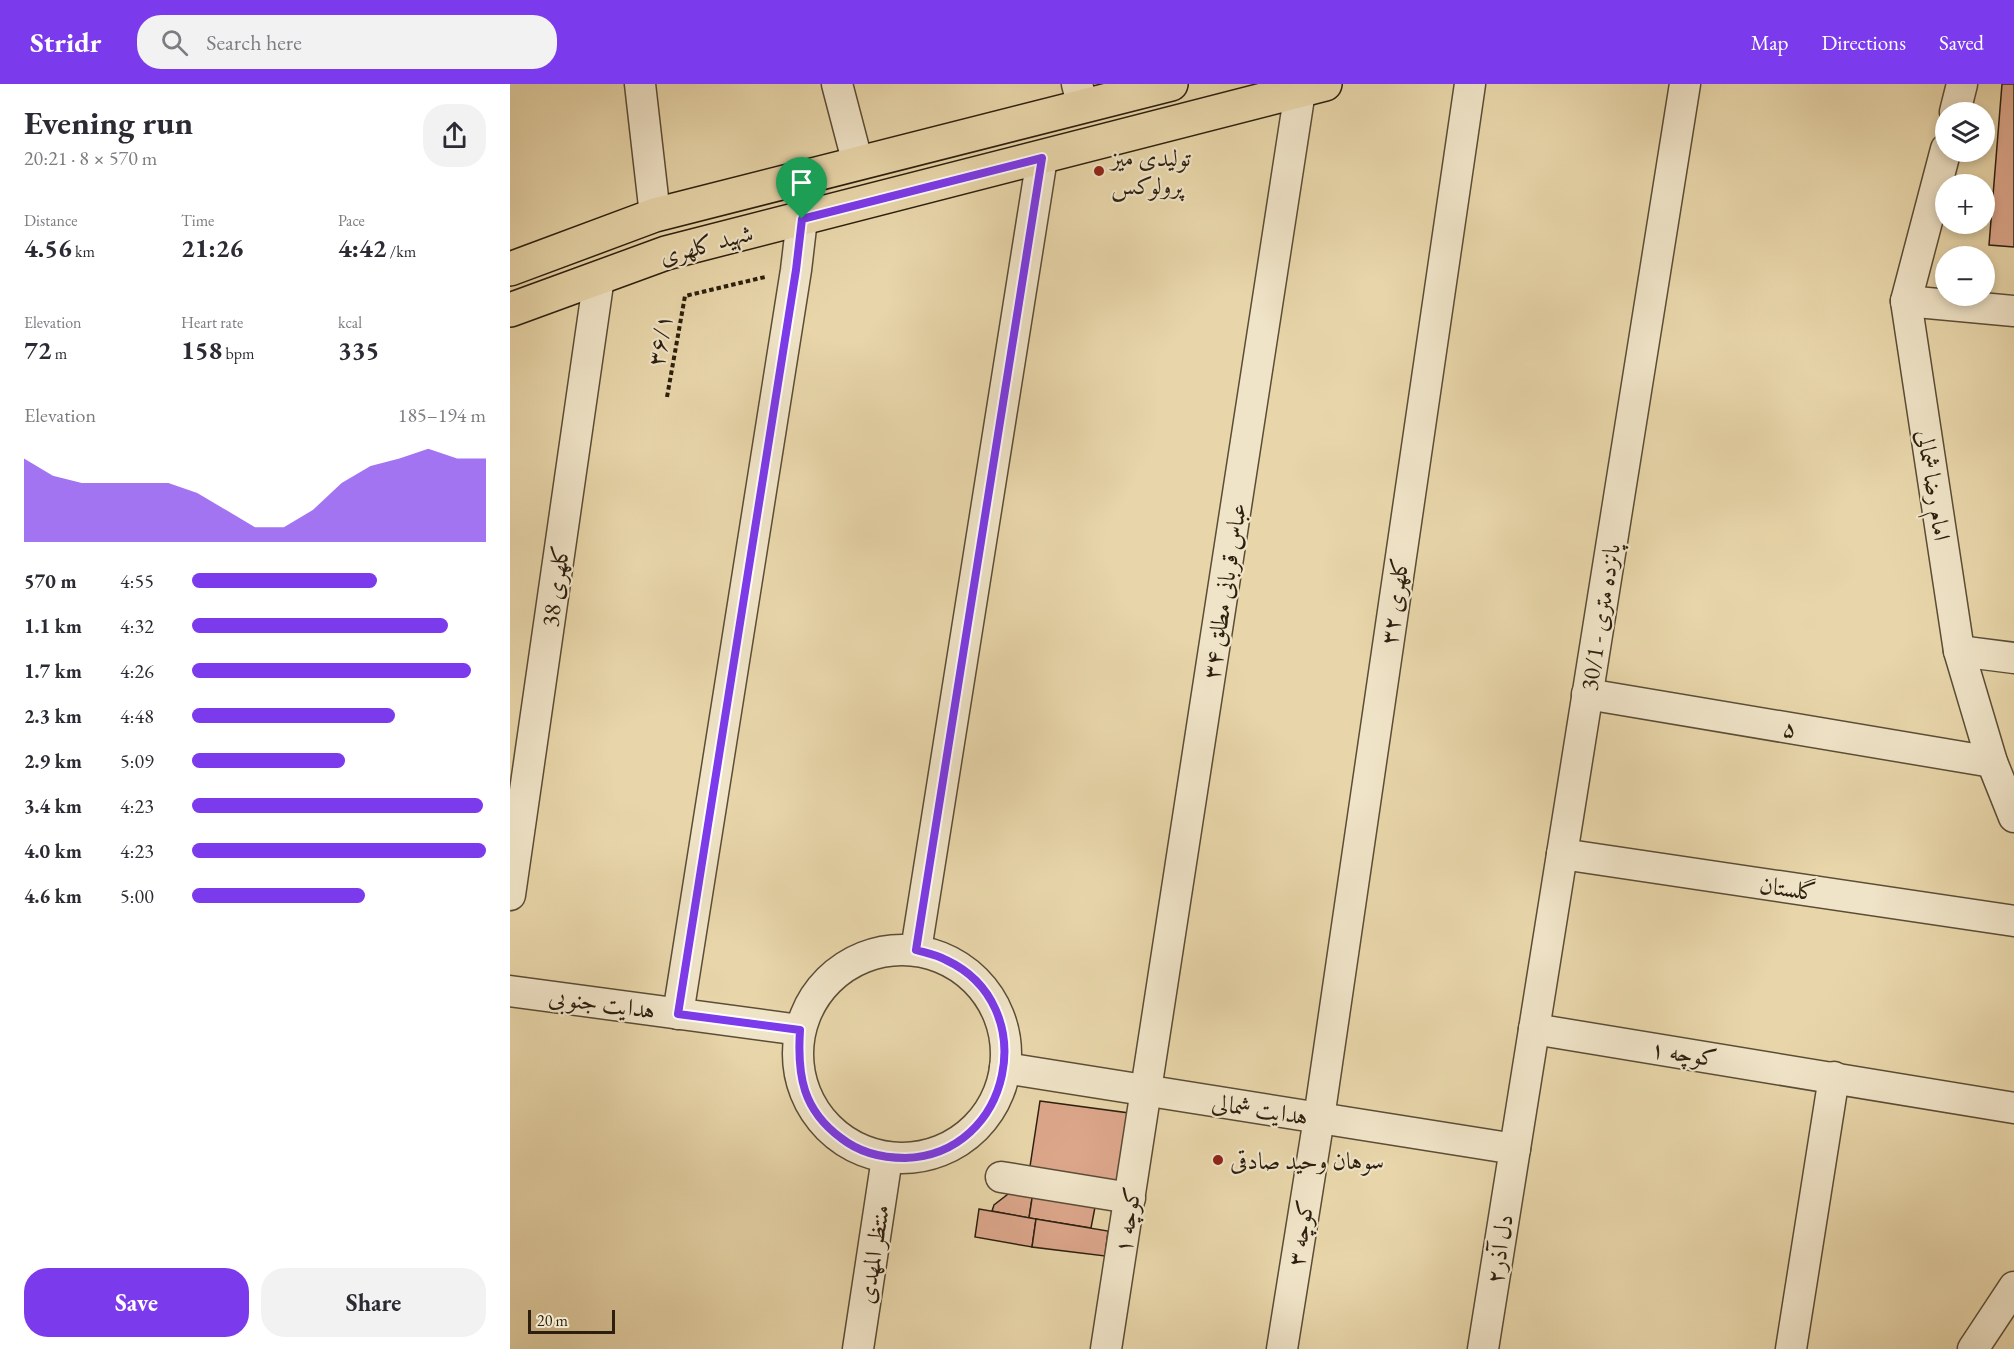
<!DOCTYPE html>
<meta charset="utf-8">
<style>
:root{--surface:#fff;--page:#f2f2f3;--text:#2b2b33;--muted:#7c7c81;--accent:#7c3aed}
body{margin:0;font-family:"EB Garamond",Amiri,serif;background:var(--page);color:var(--text);height:100vh;display:flex;flex-direction:column;font-size:22px;white-space:nowrap}
*{box-sizing:border-box;margin:0}
p{font-size:20px;color:var(--muted)}
.icon{flex:none;width:33px;height:33px;fill:none;stroke:currentColor;stroke-width:2;stroke-linecap:round;stroke-linejoin:round}
.map{position:relative;flex:1;overflow:hidden}
.sheet{display:flex;flex-direction:column;background:var(--surface);width:510px}
.sheet>*{flex:none}
.tools{position:absolute;left:1425px;top:18px;display:grid;gap:12px}
.tools a{display:grid;place-items:center;width:60px;height:60px;border-radius:50%;background:var(--surface);box-shadow:0 3px 9px #0003;font-size:30px}
.scale{position:absolute;left:18px;bottom:15px;width:87px;box-sizing:border-box;padding-left:6px;border:3px solid #2c1f0f;border-top:0;font-size:16px;line-height:21px;white-space:nowrap;color:#2c1f0f;-webkit-text-stroke:4px #f0e4c8;paint-order:stroke}
.pin{position:absolute;display:grid;place-items:center;width:51px;height:51px;color:#fff;margin:-62px -26px;border-radius:50% 50% 50% 0;rotate:-45deg;box-shadow:0 0 6px #0007}
.pin .icon{rotate:45deg}
.round{display:grid;place-items:center;flex:none;width:63px;height:63px;border-radius:24px;background:var(--page)}
.overview{display:flex;align-items:center;justify-content:space-between;height:102px;padding:0 24px}
h1{font-size:33px;font-weight:700;line-height:45px}
.metrics{display:grid;grid-template-columns:repeat(3,1fr);gap:9px;height:102px;padding:6px 24px}
.metrics div{display:grid;align-content:center}
.metrics b{font-size:26px;font-weight:700}
.metrics small{font-size:16px;font-weight:400}
.metrics p{font-size:16px}
.chart{height:168px;padding:12px 24px}
.chart p{display:flex;justify-content:space-between}
.chart svg{width:100%;height:108px;margin-top:6px;fill:var(--accent);opacity:.7}
.action{display:flex;gap:12px;margin-top:auto;padding:12px 24px}
.action a{flex:1;height:69px;border-radius:24px;background:var(--accent);color:#fff;font-size:24px;font-weight:700;line-height:69px;text-align:center}
.action a+a{background:var(--page);color:var(--text)}
ul{padding:0 24px;list-style:none;font-size:20px}
li{display:grid;grid-template-columns:96px 72px 1fr;align-items:center;height:45px}
li i{height:15px;border-radius:8px;background:var(--accent)}
header{display:flex;align-items:center;gap:36px;box-sizing:border-box;height:84px;padding:0 30px;background:var(--accent);color:#fff}
header strong{font-size:28px}
nav{display:flex;gap:33px;margin-inline-start:auto;font-size:21px}
.search{width:420px;height:54px;background:var(--page);display:flex;align-items:center;gap:15px;box-sizing:border-box;padding:0 21px;border-radius:24px;color:var(--muted);font-size:22px}
main{display:flex;flex:1;min-height:0}
.map>svg:first-child{display:block}
</style>
<header>
<strong>Stridr</strong>
<div class="search"><svg class="icon" aria-label="search" viewBox="0 0 24 24"><circle cx="10" cy="10" r="6"/><path d="M15 15l6 6"/></svg>Search here</div>
<nav><a>Map</a><a>Directions</a><a>Saved</a></nav>
</header>
<main>
<section class="sheet">
<div class="overview"><div><h1>Evening run</h1><p>20:21 · 8 × 570 m</p></div><a class="round"><svg class="icon" aria-label="share" viewBox="0 0 24 24"><path d="M12 15V3M7 8l5-5 5 5M5 13v7h14v-7"/></svg></a></div>
<div class="metrics">
<div><p>Distance</p><b>4.56<small> km</small></b></div>
<div><p>Time</p><b>21:26</b></div>
<div><p>Pace</p><b>4:42<small> /km</small></b></div>
</div>
<div class="metrics">
<div><p>Elevation</p><b>72<small> m</small></b></div>
<div><p>Heart rate</p><b>158<small> bpm</small></b></div>
<div><p>kcal</p><b>335</b></div>
</div>
<div class="chart"><p><span>Elevation</span>185–194 m</p>
<svg viewBox="0 0 160 44" preserveAspectRatio="none"><path d="M0 44V10L10 17L20 20L30 20L40 20L50 20L60 24L70 31L80 38L90 38L100 31L110 20L120 13L130 10L140 6L150 10L160 10V44z"/></svg>
</div>
<ul>
<li><b>570 m</b>4:55<i style="width:63%"></i></li>
<li><b>1.1 km</b>4:32<i style="width:87%"></i></li>
<li><b>1.7 km</b>4:26<i style="width:95%"></i></li>
<li><b>2.3 km</b>4:48<i style="width:69%"></i></li>
<li><b>2.9 km</b>5:09<i style="width:52%"></i></li>
<li><b>3.4 km</b>4:23<i style="width:99%"></i></li>
<li><b>4.0 km</b>4:23<i style="width:100%"></i></li>
<li><b>4.6 km</b>5:00<i style="width:59%"></i></li>
</ul>
<div class="action"><a>Save</a><a>Share</a></div>
</section>
<div class="map">
<svg width="1504" height="1265" viewBox="0 0 1504 1265">
<rect width="100%" height="100%" fill="#e8d6aa"/>
<filter id="stains"><feTurbulence type="fractalNoise" baseFrequency=".00333" numOctaves="4"/><feColorMatrix values="0 0 0 0 .2 0 0 0 0 .09 0 0 0 0 .02 0 0 0 .5 -.17"/></filter>
<radialGradient id="worn" r=".72"><stop offset=".6" stop-color="#630" stop-opacity="0"/><stop offset="1" stop-color="#630" stop-opacity=".3"/></radialGradient>
<g fill="#dca68b" stroke="#2c1f0f" stroke-width="1.5">
<polygon points="1492,0 1504,0 1504,163 1479,161"/>
<polygon points="530,1017 619,1029 613,1097 605,1102 519,1089"/>
<polygon points="502,1107 523,1108 519,1134 482,1127 484,1121"/>
<polygon points="523,1108 586,1118 581,1144 519,1134"/>
<polygon points="469,1125 526,1135 522,1163 465,1153"/>
<polygon points="526,1135 598,1147 595,1172 522,1163"/>
</g>
<g fill="none" stroke-linecap="round" stroke-linejoin="round">
<g stroke="#5b4d36" stroke-width="33">
<g id="minor">
<polyline points="130,0 145,131"/>
<polyline points="327,0 348,80"/>
<polyline points="567,0 573,23"/>
<polyline points="1445,28 1452,0"/>
<polyline points="1436,65 1396,217 1449,567 1482,678 1504,733"/>
<polyline points="1396,217 1504,227"/>
<polyline points="1449,567 1504,574"/>
<polyline points="1077,610 1482,678"/>
<polyline points="1052,770 1504,837"/>
<polyline points="0,811 89,193"/>
<polyline points="406,866 532,74"/>
<circle cx="392" cy="970" r="104"/>
<polyline points="0,907 290,946"/>
<polyline points="168,930 286,186 292,135"/>
<polyline points="1024,945 1504,1024"/>
<polyline points="495,984 1005,1065"/>
<polyline points="491,1093 620,1114"/>
<polyline points="348,1265 377,1074"/>
<polyline points="596,1265 790,7"/>
<polyline points="772,1265 809,1034 960,0"/>
<polyline points="973,1265 1175,0"/>
<polyline points="1281,1265 1324,993"/>
<polyline points="1463,1265 1504,1203"/>
</g>
</g>
<g stroke="#2c1f0f" stroke-width="36">
<g id="major">
<polyline points="0,185 145,131 661,0"/>
<polyline points="0,226 156,169 815,0"/>
</g>
</g>
<polyline stroke="#2c1f0f" stroke-width="4" stroke-dasharray="4.5 3" stroke-linecap="butt" points="157,313 175,212 255,193"/>
<use href="#minor" stroke="#f0e4c8" stroke-width="30"/>
<use href="#major" stroke="#e8d6aa" stroke-width="33"/>
</g>
<g fill="none" stroke-linecap="round" stroke-linejoin="round">
<g stroke="#fff" stroke-width="12">
<path id="route" d="M532 74 406 866C416 869 427 871 436 876 533 921 502 1071 395 1074 372 1074 350 1069 331 1054 293 1026 287 992 290 946L168 930 286 186 292 135Z"/>
</g>
<use href="#route" stroke="#7c3aed" stroke-width="8"/>
</g>
<g fill="#8f2418" stroke="#f0e4c8" stroke-width="2">
<circle cx="589" cy="87" r="6"/>
<circle cx="708" cy="1076" r="6"/>
</g>
<g text-anchor="middle" dominant-baseline="central" stroke-width="4.5" stroke-linejoin="round" paint-order="stroke">
<g font-size="24" fill="#2c1f0f" stroke="#f0e4c8" text-anchor="start">
<text x="601" y="73">تولیدی میز<tspan x="601" dy="28">پرولوکس</tspan></text>
<text x="720" y="1076">سوهان وحید صادقی</text>
</g>
<g font-size="24" fill="#2c1f0f" stroke="#f0e4c8">
<text transform="translate(196 160) rotate(-15)">شهید کلهری</text>
<text transform="translate(149 256) rotate(-80)">۳۶/۱</text>
<text transform="translate(1424 401) rotate(81)">امام رضا شمالی</text>
<text transform="translate(45 502) rotate(-82)">کلهری 38</text>
<text transform="translate(714 507) rotate(-81)">عباس قربانی مطلق ۳۴</text>
<text transform="translate(884 517) rotate(-82)">کلهری ۳۲</text>
<text transform="translate(1090 533) rotate(-81)">30/1 - پانزده متری</text>
<text transform="translate(1280 644) rotate(10)">۵</text>
<text transform="translate(1278 804) rotate(8)">گلستان</text>
<text transform="translate(92 919) rotate(8)">هدایت جنوبی</text>
<text transform="translate(1174 969) rotate(9)">کوچه ۱</text>
<text transform="translate(750 1025) rotate(9)">هدایت شمالی</text>
<text transform="translate(617 1136) rotate(-81)">کوچه ۱</text>
<text transform="translate(790 1149) rotate(-81)">کوچه ۳</text>
<text transform="translate(989 1165) rotate(-81)">دل آذر۲</text>
<text transform="translate(363 1170) rotate(-81)">منتظر المهدی</text>
</g>
</g>
<rect width="100%" height="100%" filter="url(#stains)"/>
<rect width="100%" height="100%" fill="url(#worn)"/>
</svg>
<div class="tools">
<a><svg class="icon" aria-label="layers" viewBox="0 0 24 24"><path d="M12 4l9 5-9 5-9-5zM3 14l9 5 9-5"/></svg></a>
<a>+</a>
<a>−</a>
</div>
<div class="scale">20 m</div>
<div class="pin" style="left:292px;top:135px;background:#1e9e55"><svg class="icon" aria-label="arrive" viewBox="0 0 24 24"><path d="M6 21V4h12l-3 4 3 4H6"/></svg></div>
</div>
</main>
